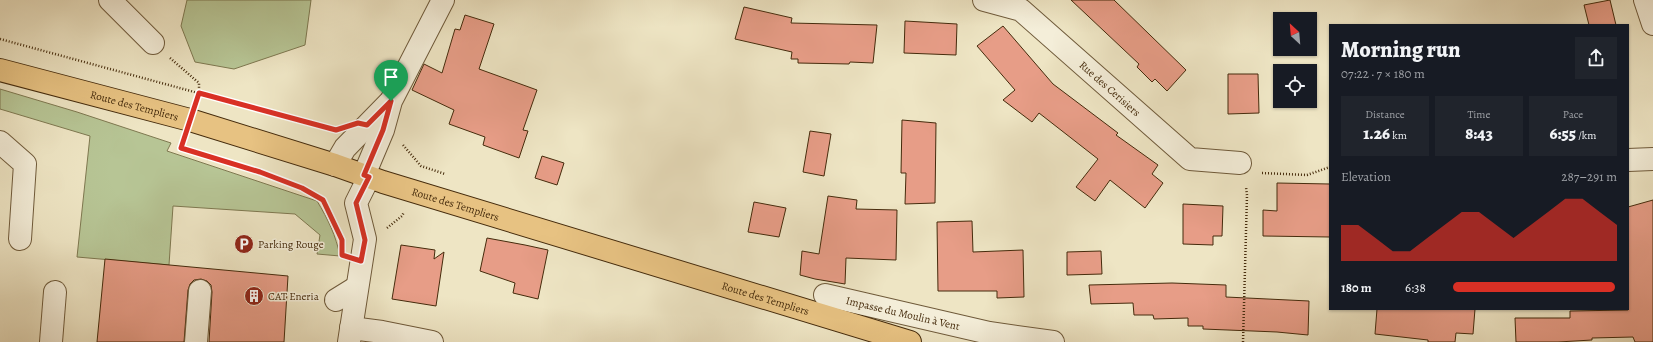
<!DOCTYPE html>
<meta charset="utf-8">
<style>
:root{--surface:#171b24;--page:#20242c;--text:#f1f3f6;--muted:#9ea1a6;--accent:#d93025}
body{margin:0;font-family:Alegreya,serif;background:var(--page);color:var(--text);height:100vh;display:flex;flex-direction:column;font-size:15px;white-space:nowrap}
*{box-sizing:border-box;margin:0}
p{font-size:13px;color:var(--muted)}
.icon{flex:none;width:22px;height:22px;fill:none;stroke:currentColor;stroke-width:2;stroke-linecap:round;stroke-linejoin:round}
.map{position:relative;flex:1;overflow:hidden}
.details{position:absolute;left:1329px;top:24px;width:300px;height:286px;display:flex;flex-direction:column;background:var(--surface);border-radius:0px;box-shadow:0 1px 3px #0004}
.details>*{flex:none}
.needle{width:26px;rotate:334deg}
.controls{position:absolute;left:1273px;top:12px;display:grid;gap:8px}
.controls a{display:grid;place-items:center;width:44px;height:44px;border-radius:0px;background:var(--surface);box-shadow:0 1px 3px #0004;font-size:20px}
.pin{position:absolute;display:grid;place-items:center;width:34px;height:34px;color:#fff;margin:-41px -17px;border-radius:50% 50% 50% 0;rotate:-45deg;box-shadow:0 0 4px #0007}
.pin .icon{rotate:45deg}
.round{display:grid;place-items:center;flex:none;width:42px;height:42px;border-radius:0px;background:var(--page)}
.overview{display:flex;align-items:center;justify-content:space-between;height:68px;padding:0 12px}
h1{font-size:22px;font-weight:800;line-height:30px}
.metrics{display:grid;grid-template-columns:repeat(3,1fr);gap:6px;height:68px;padding:4px 12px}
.metrics div{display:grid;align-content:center;border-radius:0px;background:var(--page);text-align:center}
.metrics b{font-size:17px;font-weight:800}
.metrics small{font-size:11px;font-weight:400}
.metrics p{font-size:11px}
.chart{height:112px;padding:8px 12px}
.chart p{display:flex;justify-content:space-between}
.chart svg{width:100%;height:72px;margin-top:4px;fill:var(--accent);opacity:.7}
ul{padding:0 12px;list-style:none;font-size:13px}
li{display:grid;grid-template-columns:64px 48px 1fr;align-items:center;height:30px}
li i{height:10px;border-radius:5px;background:var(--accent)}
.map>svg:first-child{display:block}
</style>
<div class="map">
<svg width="1653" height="342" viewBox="0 0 1653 342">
<rect width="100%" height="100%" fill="#eee5c4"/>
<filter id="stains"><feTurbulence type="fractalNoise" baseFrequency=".005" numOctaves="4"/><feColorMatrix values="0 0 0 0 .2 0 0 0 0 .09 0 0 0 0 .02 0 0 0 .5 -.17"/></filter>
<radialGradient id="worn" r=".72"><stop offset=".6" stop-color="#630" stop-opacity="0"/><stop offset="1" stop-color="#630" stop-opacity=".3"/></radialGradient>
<g fill="#b7c595" stroke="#7e7850">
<polygon points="187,0 311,0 305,45 234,69 195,62 181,26"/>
<path d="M0 89 77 112 171 143 167 151 317 201C328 219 336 236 340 256L317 254 320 235 295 214 173 206 169 265 77 257 90 136 0 109Z"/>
</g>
<g fill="#e79d87" stroke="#452b0c">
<polygon points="1071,0 1114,0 1186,70 1167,91 1155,79 1152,82 1137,67 1139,64"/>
<polygon points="1610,0 1616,25 1589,25 1584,5"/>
<polygon points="744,7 792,18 791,23 877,25 873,63 850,62 849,64 798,63 798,59 791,59 792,52 735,39"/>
<polygon points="465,15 494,24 479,69 537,90 523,130 528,131 519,158 483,145 485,137 449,124 454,110 412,90 424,64 442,73 455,29 460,30"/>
<polygon points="905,21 957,24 956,55 904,53"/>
<polygon points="1003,26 1053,84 1118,133 1116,135 1158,165 1152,174 1163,183 1145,208 1110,180 1095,201 1076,187 1098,159 1039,113 1032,122 1003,100 1015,90 977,46"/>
<polygon points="1228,74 1258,74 1259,113 1228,114"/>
<polygon points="902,120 936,123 935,203 905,204 906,173 901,173"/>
<polygon points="810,131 831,134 824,176 803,172"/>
<polygon points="542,156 564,163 557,185 535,178"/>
<polygon points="1277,183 1330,184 1330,237 1263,236 1263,210 1277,211"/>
<polygon points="828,196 857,200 856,209 897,210 896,260 846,258 845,284 815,279 800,275 802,251 819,254"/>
<polygon points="1653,200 1653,342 1635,342 1633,337 1592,338 1592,340 1558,342 1516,342 1515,318 1570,318 1570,311 1628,310 1628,207"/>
<polygon points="754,202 786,208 779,237 748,232"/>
<polygon points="1183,204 1223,206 1222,236 1213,236 1213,245 1183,244"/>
<polygon points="972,221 973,252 1023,250 1024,297 997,298 997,291 938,291 937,222"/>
<polygon points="487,238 525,245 548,250 538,299 513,293 515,283 480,271"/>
<polygon points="401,245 435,250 434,259 444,252 436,306 392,299"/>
<polygon points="1101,251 1102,274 1067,275 1067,252"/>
<polygon points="105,259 288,276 284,342 209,342 212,292 211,285 207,281 201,279 194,280 190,284 188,290 184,342 97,342"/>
<polygon points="1172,283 1226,285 1226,297 1309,301 1308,335 1277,332 1203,329 1203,326 1188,326 1188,318 1154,319 1153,315 1134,315 1133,303 1091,304 1089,285"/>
<polygon points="1377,309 1475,309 1473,334 1456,333 1455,342 1428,342 1428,340 1375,334"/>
</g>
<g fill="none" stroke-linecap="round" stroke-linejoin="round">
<g stroke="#6f5a3a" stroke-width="24">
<g id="minor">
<polyline points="110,0 153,43"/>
<path id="s1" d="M984 0 1021 10 1190 159 1240 163"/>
<polyline points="1645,0 1653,24"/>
<polyline points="0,142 25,164 20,239"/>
<polyline points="1628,160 1653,159"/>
<polyline points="335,165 345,148 389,103"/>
<polyline points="364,175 383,130 391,101 443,0"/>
<path id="s2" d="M825 295 989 333 1053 342"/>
<polyline points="336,300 357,287"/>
<polyline points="351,328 382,332 432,342"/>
<polyline points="51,342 55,292"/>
<polyline points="196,342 200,291"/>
<polyline points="349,342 365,239 356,203 369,177"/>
</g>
</g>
<g stroke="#452b0c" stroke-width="24">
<g id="major">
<path id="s3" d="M0 70 190 120 335 165 383 182 910 342"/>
</g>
</g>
<g stroke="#452b0c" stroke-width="2.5" stroke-dasharray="1 2" stroke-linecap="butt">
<polyline points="0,39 330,129"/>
<polyline points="170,58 199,83 199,93"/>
<polyline points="183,142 181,147 260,172 302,188 323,200 335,224"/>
<polyline points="403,145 421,166 445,174"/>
<polyline points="1262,173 1307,175 1330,167"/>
<polyline points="387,228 402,216 404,212"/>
<polyline points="1243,342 1247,195 1246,187"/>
</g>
<use href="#minor" stroke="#f4eed9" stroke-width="22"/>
<use href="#major" stroke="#e7c282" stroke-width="22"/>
</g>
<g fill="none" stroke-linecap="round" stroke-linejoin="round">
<g stroke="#fff" stroke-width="8">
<polygon id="route" points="199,93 336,130 358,123 367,125 391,101 383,130 364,175 369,177 356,203 365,240 361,261 342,255 342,240 323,200 302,188 260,172 181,148"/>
</g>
<use href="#route" stroke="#d93025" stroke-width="5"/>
</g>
<defs>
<g id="parking-disc" transform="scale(1)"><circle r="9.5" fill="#8f2418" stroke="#f4eed9"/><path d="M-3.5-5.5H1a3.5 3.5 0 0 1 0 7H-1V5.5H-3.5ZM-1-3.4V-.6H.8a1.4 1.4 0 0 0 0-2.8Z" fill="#fff"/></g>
<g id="building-disc" transform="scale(1)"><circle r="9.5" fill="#8f2418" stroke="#f4eed9"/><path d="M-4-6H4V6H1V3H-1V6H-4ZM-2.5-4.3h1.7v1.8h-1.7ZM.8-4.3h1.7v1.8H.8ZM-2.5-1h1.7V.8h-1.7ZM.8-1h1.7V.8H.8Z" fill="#fff"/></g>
</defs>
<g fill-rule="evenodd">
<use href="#parking-disc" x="244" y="244"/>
<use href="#building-disc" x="254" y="296"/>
</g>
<g text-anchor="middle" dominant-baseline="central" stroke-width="3" stroke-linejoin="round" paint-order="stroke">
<g font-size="11" fill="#452b0c" stroke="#f4eed9">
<text stroke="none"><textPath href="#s1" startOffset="157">Rue des Cerisiers</textPath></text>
<text stroke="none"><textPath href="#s3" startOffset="139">Route des Templiers</textPath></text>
<text stroke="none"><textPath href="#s3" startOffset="475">Route des Templiers</textPath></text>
<text stroke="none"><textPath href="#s3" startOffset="799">Route des Templiers</textPath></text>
<text stroke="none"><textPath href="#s2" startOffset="80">Impasse du Moulin à Vent</textPath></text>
</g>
<g font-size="11" fill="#452b0c" stroke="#f4eed9" text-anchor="start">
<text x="258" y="244">Parking Rouge</text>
<text x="268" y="296">CAT Eneria</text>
</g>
</g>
<rect width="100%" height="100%" filter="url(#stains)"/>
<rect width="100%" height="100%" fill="url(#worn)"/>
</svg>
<div class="controls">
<a><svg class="needle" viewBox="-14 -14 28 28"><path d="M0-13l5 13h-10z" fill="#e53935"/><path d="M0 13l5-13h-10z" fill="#9ea1a6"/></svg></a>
<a><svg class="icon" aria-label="locate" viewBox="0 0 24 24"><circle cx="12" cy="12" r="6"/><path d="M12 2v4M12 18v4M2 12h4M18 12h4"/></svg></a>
</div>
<div class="pin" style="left:391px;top:101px;background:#1e9e55"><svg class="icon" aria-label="arrive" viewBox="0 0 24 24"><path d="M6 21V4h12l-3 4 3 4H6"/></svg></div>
<section class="details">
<div class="overview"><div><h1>Morning run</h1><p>07:22 · 7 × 180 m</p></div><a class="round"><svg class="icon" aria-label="share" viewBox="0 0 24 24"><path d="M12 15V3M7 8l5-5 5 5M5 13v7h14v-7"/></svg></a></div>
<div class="metrics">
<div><p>Distance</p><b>1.26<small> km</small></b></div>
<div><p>Time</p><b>8:43</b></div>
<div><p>Pace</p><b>6:55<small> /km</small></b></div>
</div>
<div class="chart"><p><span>Elevation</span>287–291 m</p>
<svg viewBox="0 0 160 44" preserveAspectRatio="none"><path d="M0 44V22L10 22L20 30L30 38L40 38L50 30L60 22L70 14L80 14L90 22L100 30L110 22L120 14L130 6L140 6L150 14L160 22V44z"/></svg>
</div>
<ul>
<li><b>180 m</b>6:38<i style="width:99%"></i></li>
</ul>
</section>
</div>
